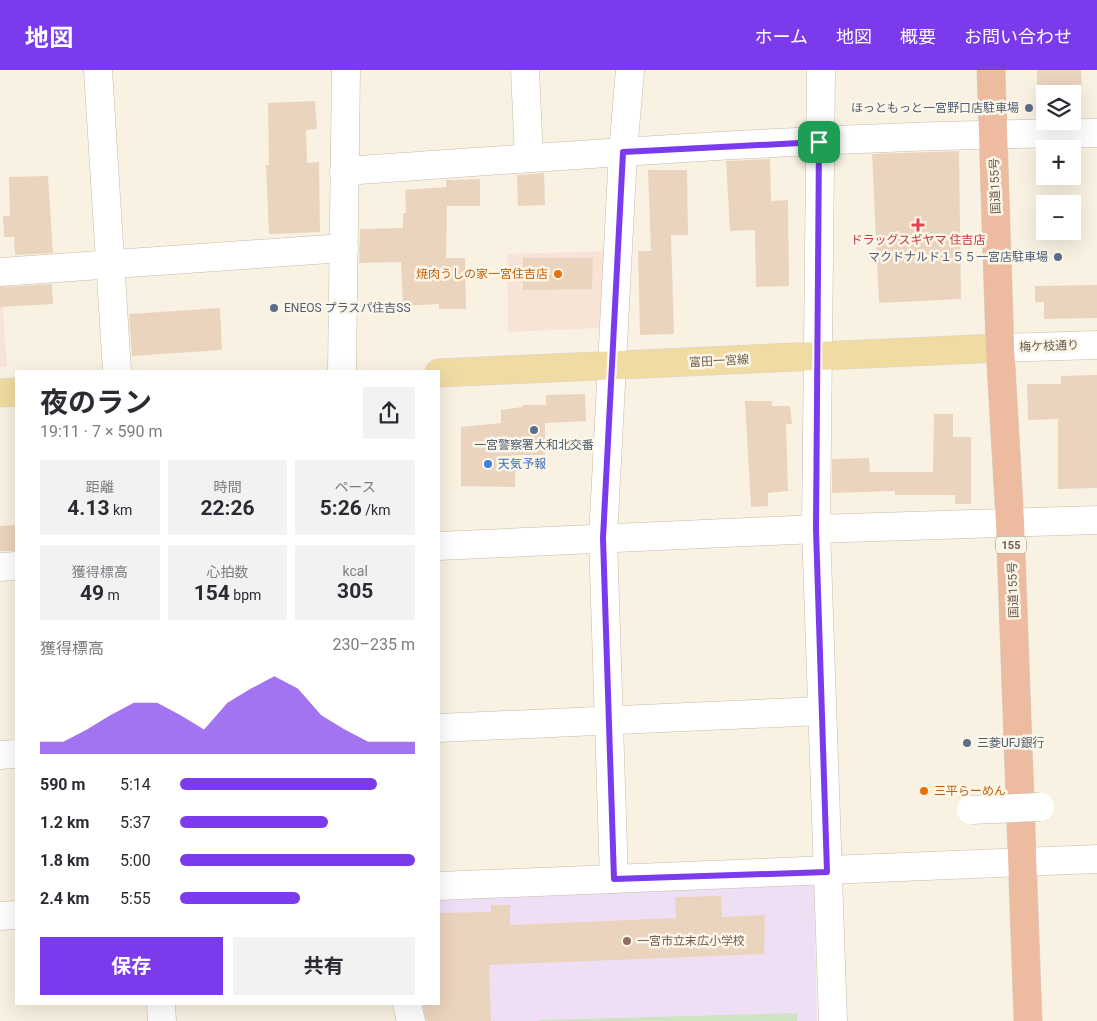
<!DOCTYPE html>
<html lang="ja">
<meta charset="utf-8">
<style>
:root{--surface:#fff;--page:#f2f2f3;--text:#2b2b33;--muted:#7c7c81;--accent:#7c3aed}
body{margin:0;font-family:Roboto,"Noto Sans JP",sans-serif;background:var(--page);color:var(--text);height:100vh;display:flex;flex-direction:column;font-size:19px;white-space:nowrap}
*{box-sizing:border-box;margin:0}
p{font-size:16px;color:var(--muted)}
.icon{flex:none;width:28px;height:28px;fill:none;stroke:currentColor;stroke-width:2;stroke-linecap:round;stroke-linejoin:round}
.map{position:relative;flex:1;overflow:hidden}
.drawer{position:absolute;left:15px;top:300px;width:425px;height:635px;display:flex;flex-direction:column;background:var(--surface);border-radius:0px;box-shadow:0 5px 20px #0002}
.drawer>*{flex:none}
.buttons{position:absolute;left:1036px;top:15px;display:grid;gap:10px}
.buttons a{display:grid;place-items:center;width:45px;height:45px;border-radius:0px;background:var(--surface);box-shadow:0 5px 20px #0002;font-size:25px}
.pin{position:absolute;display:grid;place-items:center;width:42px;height:42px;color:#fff;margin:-21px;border-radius:10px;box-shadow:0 2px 8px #0006}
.round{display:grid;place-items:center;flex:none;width:52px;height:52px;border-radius:0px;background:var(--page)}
.headline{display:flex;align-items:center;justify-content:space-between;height:85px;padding:0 25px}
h1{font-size:28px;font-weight:700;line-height:38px}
.figures{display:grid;grid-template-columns:repeat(3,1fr);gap:8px;height:85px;padding:5px 25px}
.figures div{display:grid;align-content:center;border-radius:0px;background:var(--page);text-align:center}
.figures b{font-size:21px;font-weight:700}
.figures small{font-size:14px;font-weight:400}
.figures p{font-size:14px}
.chart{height:140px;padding:10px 25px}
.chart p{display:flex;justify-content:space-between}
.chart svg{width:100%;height:90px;margin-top:5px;fill:var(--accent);opacity:.7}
.action{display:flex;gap:10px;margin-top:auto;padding:10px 25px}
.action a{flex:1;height:58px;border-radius:0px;background:var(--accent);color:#fff;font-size:20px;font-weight:700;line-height:58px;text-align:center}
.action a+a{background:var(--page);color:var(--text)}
ul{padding:0 25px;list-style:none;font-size:16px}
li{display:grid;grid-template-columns:80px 60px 1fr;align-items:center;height:38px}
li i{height:12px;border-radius:6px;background:var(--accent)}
header{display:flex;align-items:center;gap:30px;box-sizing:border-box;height:70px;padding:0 25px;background:var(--accent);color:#fff}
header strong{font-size:24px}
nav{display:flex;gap:28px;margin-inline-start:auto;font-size:18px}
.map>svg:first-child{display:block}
</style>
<header>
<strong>地図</strong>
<nav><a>ホーム</a><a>地図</a><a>概要</a><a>お問い合わせ</a></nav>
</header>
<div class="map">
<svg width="1097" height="951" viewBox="0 0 1097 951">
<rect width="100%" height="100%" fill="#f9f2e2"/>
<g fill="#f8e4d7">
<polygon points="605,181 601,258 508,262 507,184"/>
<polygon points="0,209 1,209 7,297 0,297"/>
</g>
<polygon fill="#efdff5" points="814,813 817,951 424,951 420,934 439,934 439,827"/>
<polygon fill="#cde4c3" points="797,943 797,951 539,951 541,950"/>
<g fill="#ebd4bd">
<polygon points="1037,0 1081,0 1082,16 1037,17"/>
<polygon points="315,31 317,59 306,60 307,93 319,92 320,162 269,164 266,95 269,95 268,33"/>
<polygon points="959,81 961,229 879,233 872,84"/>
<polygon points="770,89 771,131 788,130 789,216 756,217 755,160 730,161 726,91"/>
<polygon points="648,100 687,100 688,165 671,165 674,264 640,265 638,181 651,181"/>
<polygon points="544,103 545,135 518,136 517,105"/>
<polygon points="48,106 53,183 15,185 14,167 4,167 3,146 10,146 9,107"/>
<polygon points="480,109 480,136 447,136 446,188 465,188 466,239 439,239 439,234 403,236 401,192 359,193 360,159 403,158 403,143 406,143 405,120 446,117 446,110"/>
<polygon points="523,188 593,188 592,219 523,220"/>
<polygon points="52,214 53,234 0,237 0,217"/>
<polygon points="1097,215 1097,248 1044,249 1044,232 1035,232 1035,216"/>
<polygon points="220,238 222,280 132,286 129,244"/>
<polygon points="1097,305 1097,418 1058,419 1058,349 1028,350 1027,314 1061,314 1061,306"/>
<polygon points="585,324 586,351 545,353 545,385 515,385 515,417 461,416 461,357 501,353 501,340 522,337 522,335 546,335 546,325"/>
<polygon points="745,331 772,331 772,336 790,336 792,354 786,354 788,421 768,423 768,436 751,437"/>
<polygon points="934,344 953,344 953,367 971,367 971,434 955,434 955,425 895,425 895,421 832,423 832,389 869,388 870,402 933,402"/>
<polygon points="16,455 16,481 0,481 0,456"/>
<polygon points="721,826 722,847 765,845 764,884 489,895 491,951 426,951 423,934 439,934 439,843 491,842 491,835 510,835 510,855 676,848 675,827"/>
</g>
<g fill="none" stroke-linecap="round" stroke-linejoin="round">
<g stroke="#c8baab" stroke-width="29">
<g id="minor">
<polyline points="98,0 117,301"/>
<polyline points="525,0 529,88"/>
<polyline points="821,0 816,459 833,951"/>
<path d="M344 101C594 84 846 64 1097 63"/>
<polyline points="0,202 344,178"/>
<polyline points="1000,278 1097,275"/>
<polyline points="342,301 346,0"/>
<polyline points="439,476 816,459 1097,450"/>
<polyline points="0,497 16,496"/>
<polyline points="439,658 821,641"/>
<polyline points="0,685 16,684"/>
<polyline points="614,809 603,468 623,82 630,0"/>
<polyline points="439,816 1097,789"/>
<polyline points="0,846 16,845"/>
<polyline points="161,934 162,951"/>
<polyline points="407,934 411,951"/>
</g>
</g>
<g stroke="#d9d4d0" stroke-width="29">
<g id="major">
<polyline points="439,303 1000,278"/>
<polyline points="0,323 16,322"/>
</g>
</g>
<g stroke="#d9d4d0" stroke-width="29">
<polyline id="highway" points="991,0 1000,278 1010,452 1028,951"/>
</g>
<use href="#minor" stroke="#fff" stroke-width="28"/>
<use href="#major" stroke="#f0dba2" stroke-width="28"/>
<use href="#highway" stroke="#ecbba0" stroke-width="28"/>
<g stroke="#c8baab" stroke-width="29" stroke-linecap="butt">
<polyline id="minor-bridge" points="971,740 1040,737"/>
</g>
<use href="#minor-bridge" stroke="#fff" stroke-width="28"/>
</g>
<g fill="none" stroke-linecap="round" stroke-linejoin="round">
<g stroke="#fff" stroke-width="10">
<polygon id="route" points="819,72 816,459 827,802 614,809 603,468 623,82"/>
</g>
<use href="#route" stroke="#7c3aed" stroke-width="6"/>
</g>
<g fill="#5c6f8a" stroke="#fcf6e8" stroke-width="2">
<circle cx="1029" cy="38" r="5"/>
<circle cx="1058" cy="187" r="5"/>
<circle cx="274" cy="238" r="5"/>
<circle cx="534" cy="360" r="5"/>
<circle cx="967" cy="673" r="5"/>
</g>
<path fill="#e0444e" stroke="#fcf6e8" stroke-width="2" d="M915.5 147.5h5v5h5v5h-5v5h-5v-5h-5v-5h5z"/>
<g fill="#e8710a" stroke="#fcf6e8" stroke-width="2">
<circle cx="558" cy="204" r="5"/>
<circle cx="924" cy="721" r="5"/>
</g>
<circle fill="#3f7fe0" stroke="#fcf6e8" stroke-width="2" cx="488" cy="394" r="5"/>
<circle fill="#8d6e63" stroke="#fcf6e8" stroke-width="2" cx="627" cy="871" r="5"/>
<g text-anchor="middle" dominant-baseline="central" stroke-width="5" stroke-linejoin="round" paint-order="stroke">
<rect fill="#fcf6e8" stroke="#988a7b" stroke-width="1" x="996" y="466.5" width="30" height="17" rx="4"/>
<g font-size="11" font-weight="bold" fill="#6d5b4c">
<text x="1011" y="475">155</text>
</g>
<g font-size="12" fill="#4e5e75" stroke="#fcf6e8" text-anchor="end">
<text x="1019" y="38">ほっともっと一宮野口店駐車場</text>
<text x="1048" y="187">マクドナルド１５５一宮店駐車場</text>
<text x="284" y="238" text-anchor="start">ENEOS プラスパ住吉SS</text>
<text x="534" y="375" text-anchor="middle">一宮警察署大和北交番</text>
<text x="977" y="673" text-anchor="start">三菱UFJ銀行</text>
</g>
<g font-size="12" fill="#6d5b4c" stroke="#fcf6e8">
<text transform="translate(995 116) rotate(-92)">国道155号</text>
<text transform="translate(1049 276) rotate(-2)">梅ケ枝通り</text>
<text transform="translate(719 291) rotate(-3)">富田一宮線</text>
<text transform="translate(1013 520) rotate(-92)">国道155号</text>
</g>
<g font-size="12" fill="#be3a42" stroke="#fcf6e8">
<text x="918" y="170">ドラッグスギヤマ 住吉店</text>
</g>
<g font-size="12" fill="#c56008" stroke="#fcf6e8" text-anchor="end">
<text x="548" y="204">焼肉うしの家一宮住吉店</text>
<text x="934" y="721" text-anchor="start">三平らーめん</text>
</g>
<g font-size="12" fill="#366cbe" stroke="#fcf6e8" text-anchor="start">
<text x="498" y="394">天気予報</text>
</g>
<g font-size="12" fill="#785e54" stroke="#fcf6e8" text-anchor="start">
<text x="637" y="871">一宮市立末広小学校</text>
</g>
</g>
</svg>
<div class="buttons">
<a><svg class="icon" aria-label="layers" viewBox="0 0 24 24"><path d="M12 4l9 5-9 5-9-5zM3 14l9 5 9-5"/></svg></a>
<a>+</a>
<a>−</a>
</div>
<div class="pin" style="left:819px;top:72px;background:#1e9e55"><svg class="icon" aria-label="arrive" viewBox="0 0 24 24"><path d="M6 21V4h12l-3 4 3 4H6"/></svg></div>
<section class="drawer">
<div class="headline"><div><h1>夜のラン</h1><p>19:11 · 7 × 590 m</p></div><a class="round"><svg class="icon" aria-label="share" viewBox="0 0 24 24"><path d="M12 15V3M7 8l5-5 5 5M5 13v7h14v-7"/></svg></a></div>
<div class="figures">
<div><p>距離</p><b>4.13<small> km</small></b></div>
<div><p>時間</p><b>22:26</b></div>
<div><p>ペース</p><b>5:26<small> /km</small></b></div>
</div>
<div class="figures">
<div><p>獲得標高</p><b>49<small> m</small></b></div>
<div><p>心拍数</p><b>154<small> bpm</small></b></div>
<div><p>kcal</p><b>305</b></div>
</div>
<div class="chart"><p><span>獲得標高</span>230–235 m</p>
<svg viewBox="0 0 160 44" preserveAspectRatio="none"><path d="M0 44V38L10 38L20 32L30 25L40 19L50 19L60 25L70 32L80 19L90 12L100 6L110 12L120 25L130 32L140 38L150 38L160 38V44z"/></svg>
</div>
<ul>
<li><b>590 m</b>5:14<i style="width:84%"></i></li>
<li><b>1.2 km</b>5:37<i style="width:63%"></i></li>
<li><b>1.8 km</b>5:00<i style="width:100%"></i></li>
<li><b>2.4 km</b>5:55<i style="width:51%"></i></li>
</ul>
<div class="action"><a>保存</a><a>共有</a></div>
</section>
</div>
